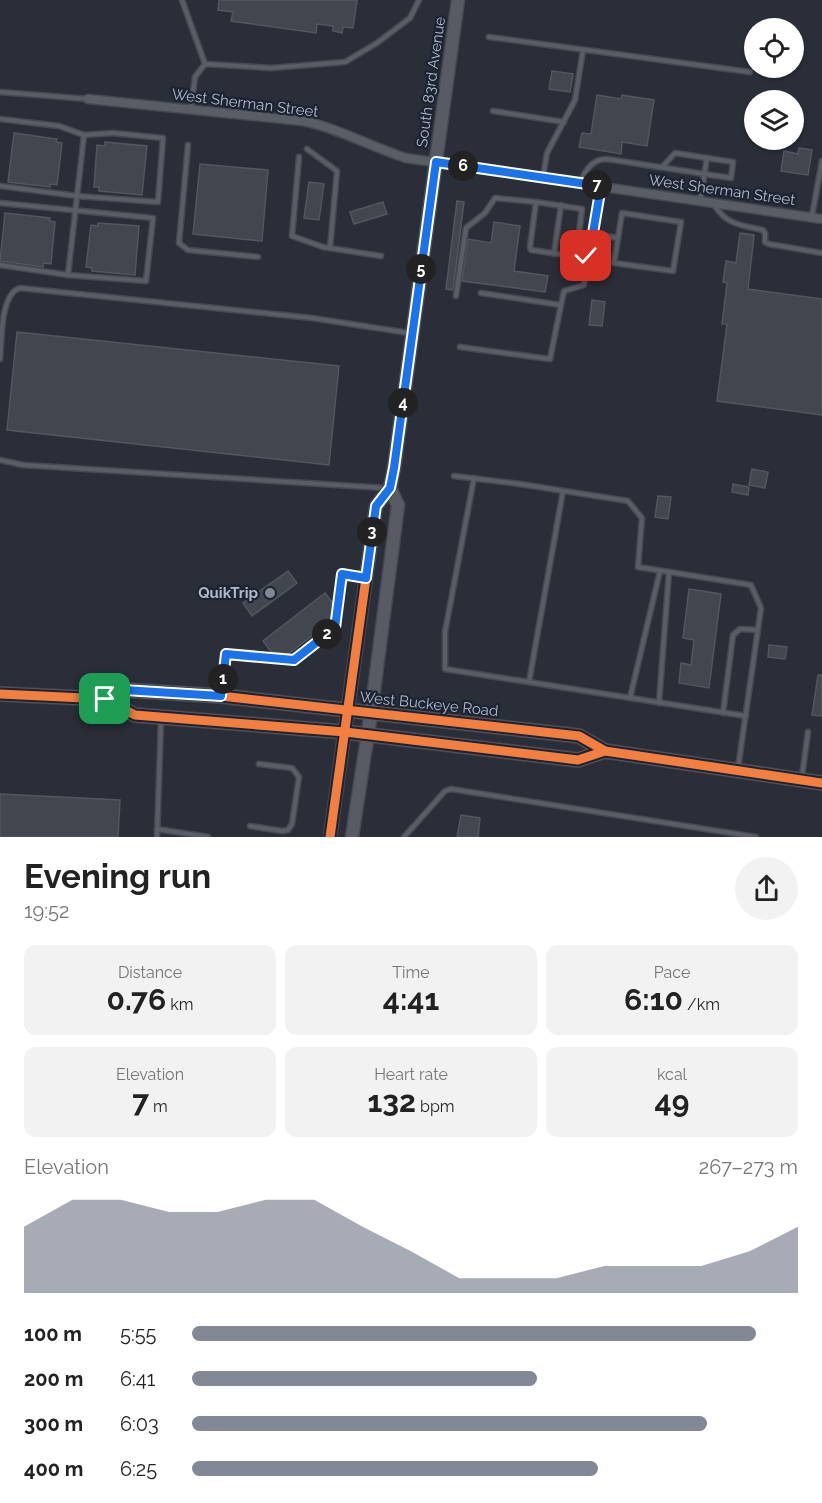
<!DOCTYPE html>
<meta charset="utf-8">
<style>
:root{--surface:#fff;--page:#f2f2f2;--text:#222;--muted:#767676;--accent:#838896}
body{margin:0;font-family:Raleway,sans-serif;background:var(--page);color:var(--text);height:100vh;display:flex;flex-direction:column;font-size:22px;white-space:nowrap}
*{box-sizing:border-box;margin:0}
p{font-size:20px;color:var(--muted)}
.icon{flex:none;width:33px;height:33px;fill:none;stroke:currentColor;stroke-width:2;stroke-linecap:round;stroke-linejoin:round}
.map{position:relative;height:837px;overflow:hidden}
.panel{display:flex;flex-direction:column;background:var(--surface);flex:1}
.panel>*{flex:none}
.controls{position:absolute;left:744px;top:18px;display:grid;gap:12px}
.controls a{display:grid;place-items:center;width:60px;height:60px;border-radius:50%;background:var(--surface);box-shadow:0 2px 4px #0004;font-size:30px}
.pin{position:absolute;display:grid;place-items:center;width:51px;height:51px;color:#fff;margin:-26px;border-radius:12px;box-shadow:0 3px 9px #0006}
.km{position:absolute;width:30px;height:30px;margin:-15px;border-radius:50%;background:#222;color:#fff;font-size:16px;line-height:30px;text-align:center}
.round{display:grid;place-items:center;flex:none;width:63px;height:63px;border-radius:32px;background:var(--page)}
.overview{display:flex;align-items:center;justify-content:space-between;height:102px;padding:0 24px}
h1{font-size:33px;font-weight:700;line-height:45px}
.figures{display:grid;grid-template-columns:repeat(3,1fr);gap:9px;height:102px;padding:6px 24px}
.figures div{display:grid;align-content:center;border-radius:12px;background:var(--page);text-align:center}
.figures b{font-size:30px;font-weight:700}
.figures small{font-size:16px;font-weight:400}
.figures p{font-size:16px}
.chart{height:168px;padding:12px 24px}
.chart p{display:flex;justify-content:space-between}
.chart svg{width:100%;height:108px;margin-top:6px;fill:var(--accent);opacity:.7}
ul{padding:0 24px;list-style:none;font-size:20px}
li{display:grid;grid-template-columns:96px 72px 1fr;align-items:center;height:45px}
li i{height:15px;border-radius:8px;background:var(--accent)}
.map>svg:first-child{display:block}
</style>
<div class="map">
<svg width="822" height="837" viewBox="0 0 822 837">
<rect width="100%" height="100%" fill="#292e38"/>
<g fill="#42464e" stroke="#51565f" stroke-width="1.5">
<polygon points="219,0 357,0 353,28 343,27 342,33 333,31 333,26 317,24 316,33 231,21 233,12 218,10"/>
<polygon points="552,71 573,74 570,92 549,89"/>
<polygon points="597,95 621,99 622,95 654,100 647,146 622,142 621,154 579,147 582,133 591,134"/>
<polygon points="14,133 57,139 56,142 62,143 57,185 50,184 50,187 8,182"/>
<polygon points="105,142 147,146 142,195 99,191 99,187 94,187 97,145 105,146"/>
<polygon points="799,148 812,150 808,175 781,171 784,151 798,154"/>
<polygon points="200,164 268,170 262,241 193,234"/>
<polygon points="309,182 324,184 319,220 304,218"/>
<polygon points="457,201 464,202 453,290 446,289"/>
<polygon points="383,202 387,214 354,224 350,212"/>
<polygon points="5,213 50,218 49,221 55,222 51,264 44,263 43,267 0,261"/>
<polygon points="494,222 520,226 514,271 548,276 545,292 462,281 468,239 491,243"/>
<polygon points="98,223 139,226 135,275 92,271 92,268 86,267 91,225 98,226"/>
<polygon points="740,233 754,235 748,289 822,299 822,415 717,401 727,324 722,324 727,283 723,282 726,261 736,263"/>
<polygon points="592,300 605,302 602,326 589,325"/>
<polygon points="17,332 339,366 329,465 7,430"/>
<polygon points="752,469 768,472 765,488 749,485"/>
<polygon points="733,484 749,487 748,495 732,492"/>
<polygon points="658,496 671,497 668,519 655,517"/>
<polygon points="288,571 297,583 252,616 243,603"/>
<polygon points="689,589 721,594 709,688 679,683 681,663 691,665 694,640 683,638"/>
<polygon points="325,593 334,605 331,621 287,655 272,653 263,641"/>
<polygon points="769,645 787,647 785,659 768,657"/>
<polygon points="818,675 822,675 822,716 812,715"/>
<polygon points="0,794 120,800 118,837 0,837"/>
<polygon points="461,815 480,818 478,837 457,837"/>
</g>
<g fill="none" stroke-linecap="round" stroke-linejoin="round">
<g stroke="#454951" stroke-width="7">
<g id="service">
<polyline points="182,0 205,64"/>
<polyline points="489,37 750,72"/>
<polyline points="0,92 88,99"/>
<polyline points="191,108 195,77 205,64 271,68 345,62 377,43 410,18 419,0"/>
<polyline points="493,111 564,122"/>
<polyline points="0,119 59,126 84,135 113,133 163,138 158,202 77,196 0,186"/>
<polyline points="188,145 179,243 188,250 258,257"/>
<polyline points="307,149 337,171 330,248"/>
<polyline points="299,157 292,236 323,247 381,256"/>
<polyline points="663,166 675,153 707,158 700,201"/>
<polyline points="543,177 547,153 575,100 583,50"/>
<path d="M581 182C585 170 593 159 607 159L731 178 733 162 707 158"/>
<polyline points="536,202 582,209 576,257"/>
<polyline points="0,203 153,218 146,281 68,275 0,265"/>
<path d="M713 203C726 225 740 225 763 230L765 233V242L769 244 822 253"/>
<polygon points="622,213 681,222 673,271 614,263"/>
<polyline points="812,216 822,161"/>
<polyline points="593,234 618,238"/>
<polyline points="554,254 561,205"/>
<polyline points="68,275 84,135"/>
<polyline points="481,293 561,305 564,291 584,285 589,255"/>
<polyline points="456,296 466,228 485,213 495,198 536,202 530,247 531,250 579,257 589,254 601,187"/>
<polyline points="460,347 550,359 561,305"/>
<path d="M0 359C2 340 0 294 20 288L312 318 409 333"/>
<polyline points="0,460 23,465 385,488"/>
<polyline points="454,476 520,484 628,501 642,518 638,567 751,585 761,608 738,768"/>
<polyline points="474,478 445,632 445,669 746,716"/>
<polyline points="529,682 563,491"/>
<polyline points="222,692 226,654 294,660 335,628 342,574 364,577"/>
<polyline points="630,698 660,571"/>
<polyline points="659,703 669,572"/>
<polyline points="723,713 733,635 740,629 758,630"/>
<polyline points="802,776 808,732"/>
<polyline points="250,826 282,831 288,830 292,824 299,777 292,768 259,764"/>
<polyline points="157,829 208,837"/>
<polyline points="157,837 161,721"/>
<polyline points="404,837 445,791 451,789 756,837"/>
</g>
</g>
<g stroke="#454951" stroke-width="11">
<path id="minor" d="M88 99 303 121C338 128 371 147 406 158L822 219"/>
</g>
<g stroke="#454951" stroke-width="15">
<g id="secondary">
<polyline points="330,837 376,506 390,488 394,468 458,0"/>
<polyline points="352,837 371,713 398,505 390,488"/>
</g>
</g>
<g stroke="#474b55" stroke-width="16">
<g id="primary">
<polyline points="0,694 105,699 135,715 345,732 578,760 605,751"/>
<polyline points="105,699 124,690 221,696 579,736 605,751 822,783"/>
</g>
</g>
<use href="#service" stroke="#595d66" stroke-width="4"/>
<use href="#minor" stroke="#595d66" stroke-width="8"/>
<use href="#secondary" stroke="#585b64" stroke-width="12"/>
<use href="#primary" stroke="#5c5f67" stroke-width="14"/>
<g stroke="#1c2333" stroke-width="13">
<g id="cycleway">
<polyline points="0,694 105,699 135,715 345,732 578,760 605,751"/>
<polyline points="105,699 124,690 221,696 579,736 605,751 822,783"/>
<polyline points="330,837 376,506 390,488"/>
</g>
</g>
<use href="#cycleway" stroke="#f27e40" stroke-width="9"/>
</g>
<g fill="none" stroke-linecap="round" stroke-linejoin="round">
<g stroke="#fff" stroke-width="12">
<polyline id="route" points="105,699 124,690 221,696 226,654 294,660 335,628 342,574 366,578 376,506 390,488 394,468 436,162 601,186 591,245 589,254 586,256"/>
</g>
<use href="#route" stroke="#1a73e8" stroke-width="8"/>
</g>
<circle fill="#838896" stroke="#1c2333" stroke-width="2" cx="270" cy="593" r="6"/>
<g text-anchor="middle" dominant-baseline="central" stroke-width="4.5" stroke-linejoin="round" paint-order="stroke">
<g font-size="15" fill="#b3b9c9" stroke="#1c2333">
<text transform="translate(431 82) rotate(-82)">South 83rd Avenue</text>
<text transform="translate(245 103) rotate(7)">West Sherman Street</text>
<text transform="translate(722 190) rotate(8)">West Sherman Street</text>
<text transform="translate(429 704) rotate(6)">West Buckeye Road</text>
</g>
<g font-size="15" font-weight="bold" fill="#b3b9c9" stroke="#1c2333" text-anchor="end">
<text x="258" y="593">QuikTrip</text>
</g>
</g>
</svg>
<div class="controls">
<a><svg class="icon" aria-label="locate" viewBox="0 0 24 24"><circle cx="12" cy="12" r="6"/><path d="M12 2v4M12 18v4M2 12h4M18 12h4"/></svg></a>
<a><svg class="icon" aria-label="layers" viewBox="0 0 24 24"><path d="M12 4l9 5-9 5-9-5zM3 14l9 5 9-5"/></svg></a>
</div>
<div class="pin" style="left:105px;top:699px;background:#1e9e55"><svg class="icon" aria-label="arrive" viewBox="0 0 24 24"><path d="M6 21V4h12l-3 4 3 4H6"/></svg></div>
<div class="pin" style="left:586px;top:256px;background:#d93025"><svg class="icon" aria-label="check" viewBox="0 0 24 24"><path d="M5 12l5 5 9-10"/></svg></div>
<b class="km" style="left:223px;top:679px">1</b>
<b class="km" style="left:327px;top:634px">2</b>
<b class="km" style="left:372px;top:532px">3</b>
<b class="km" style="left:403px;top:403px">4</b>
<b class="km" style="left:421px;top:269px">5</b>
<b class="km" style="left:463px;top:166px">6</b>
<b class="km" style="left:597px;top:185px">7</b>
</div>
<section class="panel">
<div class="overview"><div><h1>Evening run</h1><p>19:52</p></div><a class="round"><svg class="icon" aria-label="share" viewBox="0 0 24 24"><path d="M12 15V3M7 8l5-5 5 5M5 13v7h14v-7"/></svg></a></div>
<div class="figures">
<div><p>Distance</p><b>0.76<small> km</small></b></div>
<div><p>Time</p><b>4:41</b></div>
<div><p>Pace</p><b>6:10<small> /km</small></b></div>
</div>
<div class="figures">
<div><p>Elevation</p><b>7<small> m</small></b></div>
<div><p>Heart rate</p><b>132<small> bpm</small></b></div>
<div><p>kcal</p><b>49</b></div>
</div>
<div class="chart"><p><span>Elevation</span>267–273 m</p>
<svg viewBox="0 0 160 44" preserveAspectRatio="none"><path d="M0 44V17L10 6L20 6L30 11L40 11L50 6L60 6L70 17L80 27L90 38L100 38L110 38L120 33L130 33L140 33L150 27L160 17V44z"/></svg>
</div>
<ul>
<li><b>100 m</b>5:55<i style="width:93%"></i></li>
<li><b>200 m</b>6:41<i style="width:57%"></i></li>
<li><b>300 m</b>6:03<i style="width:85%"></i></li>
<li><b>400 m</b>6:25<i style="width:67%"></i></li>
</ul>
</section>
